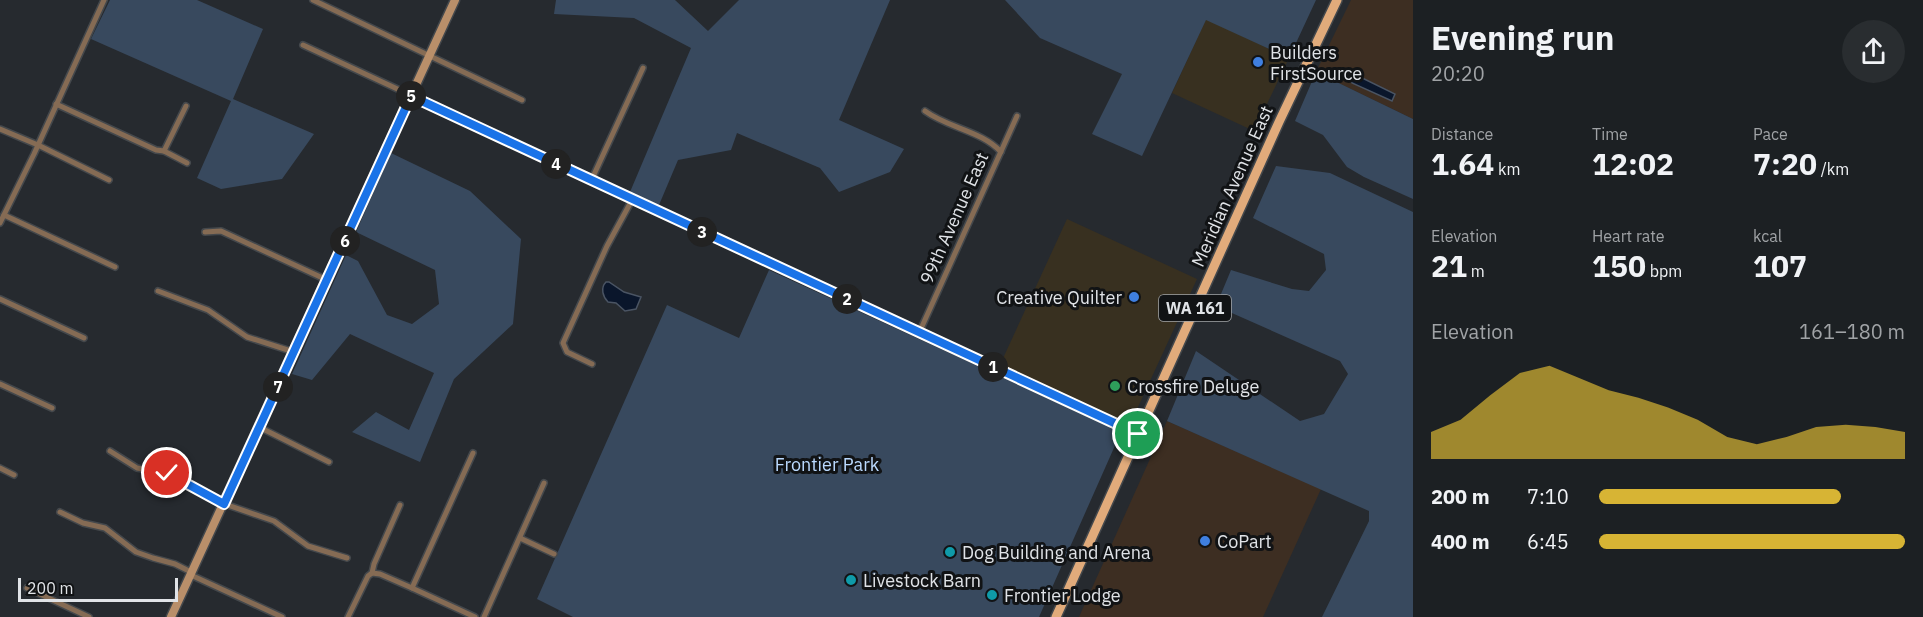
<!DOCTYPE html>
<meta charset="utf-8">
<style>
:root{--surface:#1c2023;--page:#292d30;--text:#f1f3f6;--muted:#a0a3a6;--accent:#d7b434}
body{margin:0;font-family:"IBM Plex Sans",sans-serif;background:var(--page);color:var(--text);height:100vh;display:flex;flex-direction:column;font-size:22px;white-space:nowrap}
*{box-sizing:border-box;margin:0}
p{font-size:20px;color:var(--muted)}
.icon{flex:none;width:33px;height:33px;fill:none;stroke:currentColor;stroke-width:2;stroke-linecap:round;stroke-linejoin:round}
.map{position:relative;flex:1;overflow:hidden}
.details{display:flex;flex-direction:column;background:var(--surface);width:510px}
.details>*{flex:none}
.scale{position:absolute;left:18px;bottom:15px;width:160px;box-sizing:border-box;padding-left:6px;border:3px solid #e0e3e7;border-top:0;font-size:16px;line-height:21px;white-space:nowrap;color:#e0e3e7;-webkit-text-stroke:4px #111315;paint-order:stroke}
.pin{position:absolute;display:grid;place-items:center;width:51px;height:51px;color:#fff;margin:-26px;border:3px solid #fff;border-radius:50%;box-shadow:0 2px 6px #0007}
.km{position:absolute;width:30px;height:30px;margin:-15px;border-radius:50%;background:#222;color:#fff;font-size:16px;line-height:30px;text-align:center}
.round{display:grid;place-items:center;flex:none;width:63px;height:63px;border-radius:32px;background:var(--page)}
.overview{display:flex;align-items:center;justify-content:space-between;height:102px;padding:0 18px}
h1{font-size:33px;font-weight:700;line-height:45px}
.stats{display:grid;grid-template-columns:repeat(3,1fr);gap:9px;height:102px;padding:6px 18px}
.stats div{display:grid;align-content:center}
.stats b{font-size:30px;font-weight:700}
.stats small{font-size:16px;font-weight:400}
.stats p{font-size:16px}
.chart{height:168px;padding:12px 18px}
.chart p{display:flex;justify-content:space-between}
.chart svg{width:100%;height:108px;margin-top:6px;fill:var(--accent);opacity:.7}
ul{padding:0 18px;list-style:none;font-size:20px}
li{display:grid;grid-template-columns:96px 72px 1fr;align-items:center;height:45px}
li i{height:15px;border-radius:8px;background:var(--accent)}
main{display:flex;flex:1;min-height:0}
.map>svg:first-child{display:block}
</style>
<main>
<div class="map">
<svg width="1413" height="617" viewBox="0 0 1413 617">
<rect width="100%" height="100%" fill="#262a2f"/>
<g fill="#383020">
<polygon points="1206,19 1289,58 1254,131 1172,93"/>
<polygon points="1067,219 1197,279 1132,420 1122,424 999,367"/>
</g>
<g fill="#3d2e22">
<polygon points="1351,0 1413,0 1413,119 1316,72"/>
<polygon points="1167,421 1321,489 1263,617 1079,617"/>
</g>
<g fill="#38495e">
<polygon points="110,0 197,0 263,29 233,99 314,134 282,179 221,189 197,178 231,101 91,39"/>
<polygon points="556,0 675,0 708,31 739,0 890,0 839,120 904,149 890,172 839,192 820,168 737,133 731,150 678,160 659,205 630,192 691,48 634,18 554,14"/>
<polygon points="1005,0 1316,0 1289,58 1206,20 1142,156 1092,134 1122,74 1040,38"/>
<polygon points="1316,72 1413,119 1413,199 1364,177 1347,167 1323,135 1295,121"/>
<polygon points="391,153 470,191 521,239 513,324 454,379 420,462 352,432 376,412 409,430 434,373 350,334 312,380 292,374 346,255 358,261 387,315 412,324 439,304 435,270 356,232"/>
<polygon points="1276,166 1330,173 1413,212 1413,617 1322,617 1369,521 1369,511 1167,421 1196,351 1300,421 1324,414 1348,374 1340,361 1216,306 1231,270 1292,289 1309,291 1326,270 1324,254 1253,218"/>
<polygon points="769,270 1121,432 1039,617 573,617 537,599 667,305 739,338"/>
</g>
<g fill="#0a162b" stroke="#4a5463" stroke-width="1.5">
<polygon points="1352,73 1395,94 1392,101 1352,83 1348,78"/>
<path d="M606 282H609L624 292 641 297 636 309 625 311 616 303 608 302C603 297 600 288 606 282Z"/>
</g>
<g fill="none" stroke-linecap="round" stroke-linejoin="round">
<g stroke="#44484c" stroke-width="8">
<g id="street">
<polyline points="313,0 522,100"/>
<polyline points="303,45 1138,434"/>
<polyline points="56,104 156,150 164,151 187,163"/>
<path d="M925 111C948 128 982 131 1001 152"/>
<polyline points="0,129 38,145 109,180"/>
<polyline points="164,151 186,106"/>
<polyline points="591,181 643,68"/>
<polyline points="4,215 115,267"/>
<polyline points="0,223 34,154 104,0"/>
<polyline points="205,232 221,231 327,280"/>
<polyline points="158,291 208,310 247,337 294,352"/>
<polyline points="0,299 84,338"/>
<polyline points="919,333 1017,116"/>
<polyline points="592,364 567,352 563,343 607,246 632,200"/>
<polyline points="0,384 52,408"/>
<polyline points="259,427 329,462"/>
<polyline points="110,451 137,468 174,475 216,501 274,521 308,546 347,558"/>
<polyline points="0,468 14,475"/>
<polyline points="60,512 83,523 105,528 136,552 153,558 175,564 191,572 193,576 282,617"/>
<polyline points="520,538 554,554"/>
<polyline points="372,573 380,574 412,588 475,617"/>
<polyline points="27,588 89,617"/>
<polyline points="412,588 473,453"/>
<polyline points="348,617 368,576 372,573 374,564 400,505"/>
<polyline points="484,617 544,483"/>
</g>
</g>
<g stroke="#44484c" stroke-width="11">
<polyline id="secondary" points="171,617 455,0"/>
</g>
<g stroke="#44484c" stroke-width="12">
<polyline id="primary" points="1056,617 1279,122 1337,0"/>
</g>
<use href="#street" stroke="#856b54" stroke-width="5"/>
<use href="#secondary" stroke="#b98f6a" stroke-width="8"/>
<use href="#primary" stroke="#e1ab7b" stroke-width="9"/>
</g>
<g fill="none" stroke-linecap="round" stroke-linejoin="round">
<g stroke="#fff" stroke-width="12">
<polyline id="route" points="167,473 224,504 411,96 1138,434"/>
</g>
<use href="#route" stroke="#1a73e8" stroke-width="8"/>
</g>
<g fill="#3f7fe0" stroke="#111315" stroke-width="2">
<circle cx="1258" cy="62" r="6"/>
<circle cx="1134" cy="297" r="6"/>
<circle cx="1205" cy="541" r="6"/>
</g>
<circle fill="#2e9e5b" stroke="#111315" stroke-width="2" cx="1115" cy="386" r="6"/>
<g fill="#0f9aa8" stroke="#111315" stroke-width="2">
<circle cx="950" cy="552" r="6"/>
<circle cx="851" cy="580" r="6"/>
<circle cx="992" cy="595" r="6"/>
</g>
<g text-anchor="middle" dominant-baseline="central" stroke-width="6" stroke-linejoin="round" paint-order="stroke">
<rect fill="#111315" stroke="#a2a5a8" stroke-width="1.5" x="1159" y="295" width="72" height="26" rx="4.5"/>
<g font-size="16" font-weight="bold" fill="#e0e3e7">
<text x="1195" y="308">WA 161</text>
</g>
<g font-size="18" fill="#e0e3e7" stroke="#111315" text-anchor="start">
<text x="1270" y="52">Builders<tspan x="1270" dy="21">FirstSource</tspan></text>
<text x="1122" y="297" text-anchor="end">Creative Quilter</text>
<text x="1127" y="386">Crossfire Deluge</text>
<text x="1217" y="541">CoPart</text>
<text x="962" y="552">Dog Building and Arena</text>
<text x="863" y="580">Livestock Barn</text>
<text x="1004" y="595">Frontier Lodge</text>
</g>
<g font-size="18" fill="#e0e3e7" stroke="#111315">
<text transform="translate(1232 186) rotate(-66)">Meridian Avenue East</text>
<text transform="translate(954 218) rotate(-66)">99th Avenue East</text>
</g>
<g font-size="18" fill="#bbdaff" stroke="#111315">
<text x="827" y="464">Frontier Park</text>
</g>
</g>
</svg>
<div class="scale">200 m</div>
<div class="pin" style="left:1138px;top:434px;background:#1e9e55"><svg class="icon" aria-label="arrive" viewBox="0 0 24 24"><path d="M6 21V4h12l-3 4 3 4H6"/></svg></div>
<div class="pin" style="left:167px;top:473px;background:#d93025"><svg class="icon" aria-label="check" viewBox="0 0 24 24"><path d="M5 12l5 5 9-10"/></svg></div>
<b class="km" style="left:993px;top:367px">1</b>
<b class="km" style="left:847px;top:299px">2</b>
<b class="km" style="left:702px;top:232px">3</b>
<b class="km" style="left:556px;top:164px">4</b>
<b class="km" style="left:411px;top:96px">5</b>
<b class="km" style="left:345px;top:241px">6</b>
<b class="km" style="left:278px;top:387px">7</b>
</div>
<section class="details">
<div class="overview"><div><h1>Evening run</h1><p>20:20</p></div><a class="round"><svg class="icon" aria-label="share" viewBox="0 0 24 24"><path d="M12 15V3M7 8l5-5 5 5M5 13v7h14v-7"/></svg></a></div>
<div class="stats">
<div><p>Distance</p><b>1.64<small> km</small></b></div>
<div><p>Time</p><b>12:02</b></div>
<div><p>Pace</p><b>7:20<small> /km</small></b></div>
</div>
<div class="stats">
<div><p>Elevation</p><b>21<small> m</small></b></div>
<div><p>Heart rate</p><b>150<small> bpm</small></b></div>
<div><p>kcal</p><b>107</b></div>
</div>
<div class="chart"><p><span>Elevation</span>161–180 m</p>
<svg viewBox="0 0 160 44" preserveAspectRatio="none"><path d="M0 44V33L10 28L20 18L30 9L40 6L50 11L60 16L70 19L80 23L90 28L100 35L110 38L120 35L130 31L140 30L150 31L160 33V44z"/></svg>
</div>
<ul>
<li><b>200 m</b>7:10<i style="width:79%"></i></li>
<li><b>400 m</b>6:45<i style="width:100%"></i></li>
</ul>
</section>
</main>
